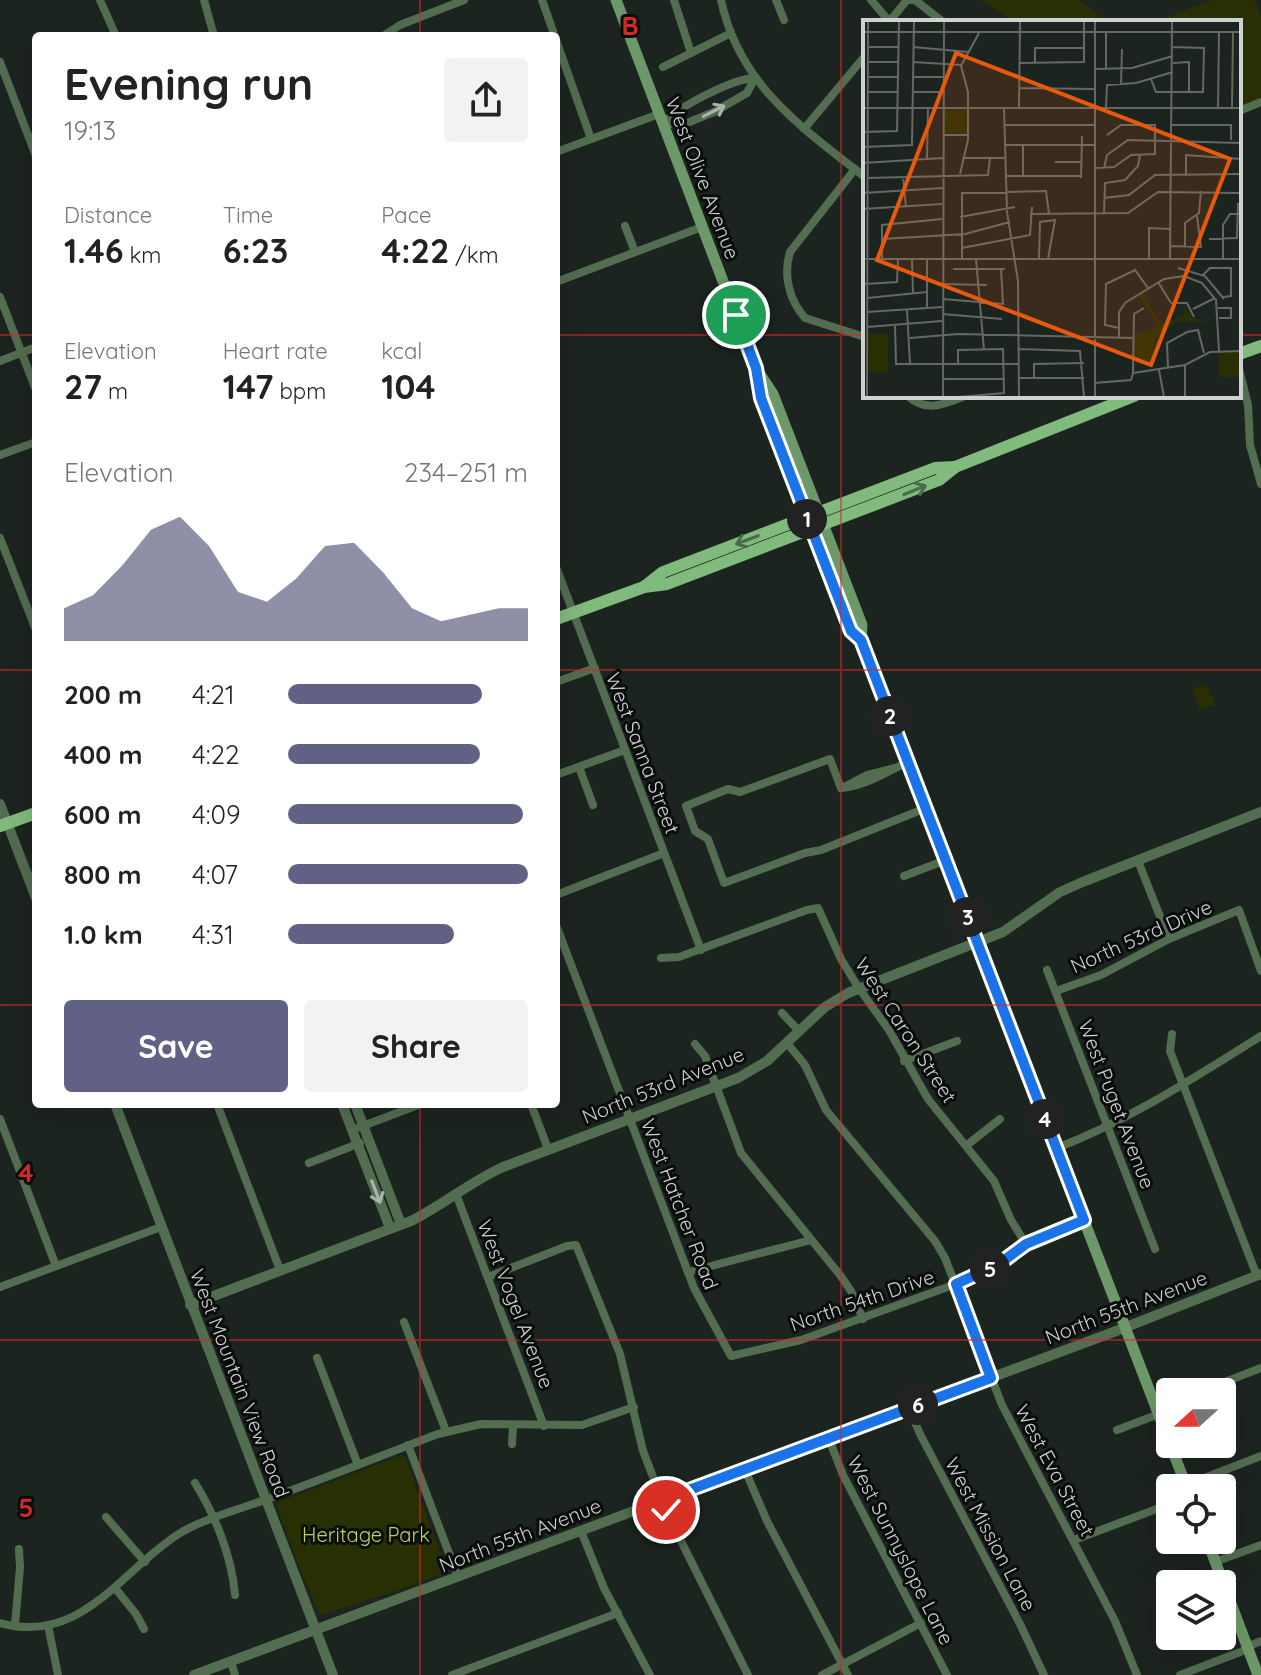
<!DOCTYPE html>
<meta charset="utf-8">
<style>
:root{--surface:#fff;--page:#f2f2f2;--text:#222;--muted:#767676;--accent:#606184}
body{margin:0;font-family:Quicksand,sans-serif;background:var(--page);color:var(--text);height:100vh;display:flex;flex-direction:column;font-size:30px;white-space:nowrap}
*{box-sizing:border-box;margin:0}
p{font-size:26px;color:var(--muted)}
.icon{flex:none;width:44px;height:44px;fill:none;stroke:currentColor;stroke-width:2;stroke-linecap:round;stroke-linejoin:round}
.map{position:relative;flex:1;overflow:hidden}
.details{position:absolute;left:32px;top:32px;width:528px;height:1076px;display:flex;flex-direction:column;background:var(--surface);border-radius:8px;box-shadow:0 8px 32px #0002}
.details>*{flex:none}
.needle{width:52px;rotate:249deg}
.tools{position:absolute;left:1156px;top:1378px;display:grid;gap:16px}
.tools a{display:grid;place-items:center;width:80px;height:80px;border-radius:8px;background:var(--surface);box-shadow:0 8px 32px #0002;font-size:40px}
.pin{position:absolute;display:grid;place-items:center;width:68px;height:68px;color:#fff;margin:-34px;border:4px solid #fff;border-radius:50%;box-shadow:0 2px 8px #0007}
.km{position:absolute;width:40px;height:40px;margin:-20px;border-radius:50%;background:#222;color:#fff;font-size:22px;line-height:40px;text-align:center}
.round{display:grid;place-items:center;flex:none;width:84px;height:84px;border-radius:8px;background:var(--page)}
.summary{display:flex;align-items:center;justify-content:space-between;height:136px;padding:0 32px}
h1{font-size:44px;font-weight:700;line-height:60px}
.metrics{display:grid;grid-template-columns:repeat(3,1fr);gap:12px;height:136px;padding:8px 32px}
.metrics div{display:grid;align-content:center}
.metrics b{font-size:34px;font-weight:700}
.metrics small{font-size:22px;font-weight:400}
.metrics p{font-size:22px}
.chart{height:224px;padding:16px 32px}
.chart p{display:flex;justify-content:space-between}
.chart svg{width:100%;height:144px;margin-top:8px;fill:var(--accent);opacity:.7}
.primary-button{display:flex;gap:16px;margin-top:auto;padding:16px 32px}
.primary-button a{flex:1;height:92px;border-radius:8px;background:var(--accent);color:#fff;font-size:32px;font-weight:700;line-height:92px;text-align:center}
.primary-button a+a{background:var(--page);color:var(--text)}
ul{padding:0 32px;list-style:none;font-size:26px}
li{display:grid;grid-template-columns:128px 96px 1fr;align-items:center;height:60px}
li i{height:20px;border-radius:10px;background:var(--accent)}
.map>svg:first-child{display:block}
</style>
<div class="map">
<svg width="1261" height="1675" viewBox="0 0 1261 1675">
<rect width="100%" height="100%" fill="#1c2420"/>
<g fill="#283003">
<polygon points="981,0 1079,0 1108,22 1015,22"/>
<polygon points="1211,0 1254,0 1261,16 1261,98 1239,106 1239,22 1155,22"/>
<polygon points="1207,684 1215,705 1200,710 1192,689"/>
<path d="M402 1455 406 1459 447 1571 414 1585 321 1615C314 1605 277 1513 277 1503Z"/>
</g>
<g fill="none" stroke-linecap="round" stroke-linejoin="round">
<g stroke="#536d50" stroke-width="8">
<polyline points="100,0 116,36"/>
<polyline points="204,0 214,36"/>
<polyline points="542,0 591,139"/>
<polyline points="674,0 691,53"/>
<path d="M721 0C739 85 801 127 865 177"/>
<polyline points="776,0 784,20"/>
<polyline points="871,0 889,21"/>
<polyline points="889,22 907,0 915,0 943,22"/>
<polyline points="383,36 400,25 464,0"/>
<polyline points="0,62 36,156"/>
<polyline points="663,67 731,33"/>
<polyline points="1239,111 1261,102"/>
<polyline points="663,123 682,125 714,112 747,93 755,78"/>
<path d="M663 123C680 106 732 79 755 78"/>
<polyline points="804,129 865,56"/>
<polyline points="556,152 659,114"/>
<path d="M855 169 790 252C783 275 789 300 805 318L865 337"/>
<polyline points="625,226 635,252"/>
<polyline points="556,282 702,227"/>
<polyline points="0,297 36,390"/>
<polyline points="0,361 36,347"/>
<polyline points="1239,369 1248,405 1250,445 1261,484"/>
<path d="M908 396C926 413 945 404 965 396"/>
<polyline points="0,455 36,442"/>
<polyline points="0,538 36,630"/>
<polyline points="556,567 701,950"/>
<polyline points="556,682 595,668"/>
<polyline points="579,767 593,805"/>
<polyline points="556,775 625,750"/>
<polyline points="844,787 867,775 894,768"/>
<polyline points="841,788 830,759 740,792 728,789 686,806 695,831 708,839 724,883 805,853 821,850 926,808"/>
<path d="M841 788C867 786 886 771 909 762"/>
<polyline points="1138,861 1169,939"/>
<polyline points="904,876 946,860"/>
<polyline points="556,895 664,853"/>
<polyline points="556,925 694,1288 731,1356 801,1340 956,1284 999,1264 1026,1244 1084,1220"/>
<polyline points="661,958 679,957 807,910 818,908 841,959 858,987 889,1030 928,1099 994,1181 1011,1220 1026,1244"/>
<polyline points="1047,970 1155,1249"/>
<polyline points="1056,991 1101,975 1169,939 1239,910 1261,971"/>
<polyline points="782,1013 799,1031"/>
<polyline points="1172,1034 1170,1051 1257,1276"/>
<polyline points="787,1043 805,1065 826,1110 935,1241 945,1258 1002,1405 1115,1621 1137,1675"/>
<polyline points="695,1044 705,1056 741,1153 840,1275 851,1291 863,1319"/>
<polyline points="904,1061 957,1041"/>
<polyline points="217,1104 280,1270"/>
<polyline points="531,1104 548,1149"/>
<polyline points="0,1119 56,1266"/>
<polyline points="352,1130 421,1104"/>
<polyline points="967,1145 1000,1119"/>
<path d="M1057 1148C1130 1120 1195 1077 1261 1036"/>
<polyline points="309,1163 360,1143"/>
<polyline points="456,1194 544,1426"/>
<polyline points="688,1272 811,1240"/>
<polyline points="488,1277 567,1246 576,1245 620,1354 643,1451 667,1513 748,1675"/>
<polyline points="0,1287 161,1227"/>
<polyline points="404,1322 446,1431"/>
<polyline points="317,1358 358,1465"/>
<polyline points="1199,1392 1261,1368"/>
<polyline points="909,1408 920,1434 1020,1624 1044,1675"/>
<polyline points="1157,1408 1170,1403"/>
<polyline points="1117,1430 1159,1414"/>
<polyline points="829,1439 843,1475 947,1675"/>
<polyline points="512,1444 513,1425"/>
<polyline points="408,1445 458,1577"/>
<polyline points="745,1470 767,1521 848,1675"/>
<path d="M195 1483C215 1515 232 1557 235 1595"/>
<polyline points="1186,1485 1261,1456"/>
<polyline points="106,1517 145,1562"/>
<polyline points="581,1531 604,1588 650,1675"/>
<polyline points="1074,1540 1170,1504"/>
<polyline points="1215,1562 1261,1545"/>
<polyline points="115,1588 136,1614 144,1629"/>
<path d="M0 1623C81 1645 119 1573 177 1535 201 1519 244 1508 273 1497 328 1477 383 1455 438 1434L481 1424 582 1425 634 1407"/>
<polyline points="15,1625 20,1567 19,1549"/>
<polyline points="48,1625 58,1675"/>
<polyline points="1247,1647 1261,1641"/>
<polyline points="231,1662 235,1675"/>
<polyline points="452,1675 618,1613"/>
<polyline points="822,1675 921,1623"/>
<polyline points="1180,1675 1248,1649"/>
</g>
<g stroke="#536d50" stroke-width="10">
<polyline points="0,804 36,898"/>
<polyline points="115,1104 333,1675"/>
<polyline points="342,1104 390,1228"/>
<polyline points="355,1104 401,1224"/>
<path d="M190 1305 411 1221C443 1205 470 1182 503 1167L738 1078 767 1061 825 1007 848 993 1003 932 1060 892 1085 881 1261 812"/>
<polyline points="194,1675 1111,1333 1261,1274"/>
</g>
<g stroke="#6d996a" stroke-width="11">
<polyline points="616,0 756,368 761,398 851,631 861,640"/>
<polyline points="756,368 773,394 862,625 861,640 1170,1444"/>
<polyline points="1170,1444 1187,1488"/>
<polyline points="1207,1540 1258,1675"/>
</g>
<g stroke="#81ba7d" stroke-width="12">
<polyline points="1239,354 1261,346"/>
<polyline points="644,587 663,572 935,468 955,467"/>
<polyline points="556,619 644,587 667,584 939,480 955,467 1134,396"/>
<polyline points="0,826 36,813"/>
</g>
</g>
<defs><path id="oneway-shaft" d="M-6 0H5M1.5-3L5.5 0L1.5 3" fill="none" stroke-width="1.6" stroke-linecap="round" stroke-linejoin="round" transform="scale(2)"/></defs>
<g stroke="#a9b4aa">
<use href="#oneway-shaft" transform="translate(714 111) rotate(-27)"/>
<use href="#oneway-shaft" transform="translate(376 1192) rotate(69)"/>
</g>
<g stroke="#4b6c4a">
<use href="#oneway-shaft" transform="translate(915 490) rotate(-22)"/>
<use href="#oneway-shaft" transform="translate(747 540) rotate(159)"/>
</g>
<g fill="none" stroke-linecap="round" stroke-linejoin="round">
<g stroke="#fff" stroke-width="16">
<polyline id="route" points="666,1510 662,1500 991,1378 956,1284 999,1264 1026,1244 1084,1220 861,640 851,631 761,398 756,368 736,315"/>
</g>
<use href="#route" stroke="#1a73e8" stroke-width="10"/>
</g>
<path fill="none" stroke="#d62828" stroke-width="2" stroke-opacity="0.55" d="M420 0V36M841 0V1675M0 335H36M556 335H865M1239 335H1261M0 670H36M556 670H1261M0 1005H36M556 1005H1261M420 1104V1675M0 1340H1261"/>
<g text-anchor="middle" dominant-baseline="central" stroke-width="6" stroke-linejoin="round" paint-order="stroke">
<g font-size="20" fill="#ced2d0" stroke="#090c0b">
<text transform="translate(703 178) rotate(69)">West Olive Avenue</text>
<text transform="translate(643 753) rotate(69)">West Sanna Street</text>
<text transform="translate(1141 936) rotate(-24)">North 53rd Drive</text>
<text transform="translate(906 1030) rotate(57)">West Caron Street</text>
<text transform="translate(663 1085) rotate(-22)">North 53rd Avenue</text>
<text transform="translate(1117 1104) rotate(69)">West Puget Avenue</text>
<text transform="translate(680 1204) rotate(69)">West Hatcher Road</text>
<text transform="translate(862 1300) rotate(-19)">North 54th Drive</text>
<text transform="translate(516 1304) rotate(69)">West Vogel Avenue</text>
<text transform="translate(1126 1307) rotate(-21)">North 55th Avenue</text>
<text transform="translate(240 1383) rotate(69)">West Mountain View Road</text>
<text transform="translate(1055 1470) rotate(62)">West Eva Street</text>
<text transform="translate(991 1534) rotate(62)">West Mission Lane</text>
<text transform="translate(520 1535) rotate(-21)">North 55th Avenue</text>
<text transform="translate(901 1550) rotate(63)">West Sunnyslope Lane</text>
</g>
<g font-size="20" fill="#bcd65b" stroke="#090c0b">
<text x="366" y="1534">Heritage Park</text>
</g>
</g>
<g transform="translate(863 20)">
<rect width="378" height="378" fill="#1c2420"/>
<path d="M82 90H104V113H82ZM280 273 297 304 321 295V286L330 298 346 301 314 302 291 320V344H272V315L295 306 276 275ZM5 314H25V352H5ZM356 332H378V357H356Z" fill="#283003"/>
<path fill="none" stroke="#636a66" stroke-width="2" d="M0 12H378M5 27H35M50 27 105 32M5 42H35M50 42 98 45M156 43 221 42V1M172 43V28H222M310 43 326 42V72M233 49 269 48 310 36M243 49V12M5 57H35M50 57H81M288 59 293 72H340L341 28 309 27M258 64 259 29M156 68 232 69M5 72H35M50 72H81M0 88H378M141 88 144 192 155 261 156 377M156 88 157 1M243 88 244 65 273 63 310 52M355 88 356 12M369 88 370 12M141 105H231M308 105H368V120M0 112 34 111 36 1M80 115H105M141 125H231M0 127 49 125 51 1M64 138 65 88M100 138H143M192 142H219M0 143 80 138M231 148 251 147 268 135 292 134V105H258L244 115M241 148 244 135 265 120 378 123M97 154 105 120V72L98 46 116 13M144 156H219M160 156V125M323 156V135L378 139M40 157 43 187M4 158 125 155 127 138M218 158 219 116M0 173 80 168M241 178 266 175 292 155 378 154M0 189 79 184M167 194 265 193 295 172 378 173M241 194 242 163 262 160 275 146 277 135M97 197 152 187M19 219 102 214 147 202M346 219 374 218 375 183M307 226 338 227 334 196M322 227V203L336 193 338 171M99 228 167 215 169 187M176 238 177 202 192 200 185 239M286 238V208L307 209M307 238 309 1M0 239H378M19 239V205L79 199M49 239 50 274M99 239V173L183 171 186 194M113 239 121 330M64 240V287M360 240V205L367 194H378M315 248 342 256 361 279M90 249H142M340 255 347 248H368V276L360 277M295 262 308 283M2 264 34 262 35 239M79 264 124 265M4 278 64 272M79 279 140 284 138 249M308 283H324L331 297M355 288H368V298H356M330 289 352 278M44 290 47 344M4 292 79 287M79 294 139 299M32 306 33 344H156M4 307 79 301M256 308 242 305 243 264 272 250 285 268M47 318 95 314 271 318M256 318V292L262 283 301 259 321 256 339 263 353 280 356 331M155 329 217 331 221 377M95 344V330L140 329 141 373 96 377M322 345V377M305 347 304 323 324 312 335 310 341 333M296 350 301 377M270 353 322 345 347 332 378 331M270 353 271 294 281 288M156 358H221M171 358V344L221 343M80 359H141M231 363 268 360 270 353M4 377 5 1M80 377 81 1M232 377V1"/>
<path fill="#e8590c" fill-opacity="0.15" stroke="#e8590c" stroke-width="4" d="M93 33 367 139 288 345 14 240Z"/>
<rect width="378" height="378" fill="none" stroke="#ced2d0" stroke-width="4"/>
</g>
<g font-size="26" text-anchor="middle" font-weight="bold" fill="#d62828" stroke="#090c0b" stroke-width="6" stroke-linejoin="round" paint-order="stroke">
<text x="630" y="35">B</text>
<text x="26" y="1182">4</text>
<text x="26" y="1517">5</text>
</g>
</svg>
<div class="tools">
<a><svg class="needle" viewBox="-14 -14 28 28"><path d="M0-13l5 13h-10z" fill="#e53935"/><path d="M0 13l5-13h-10z" fill="#767676"/></svg></a>
<a><svg class="icon" aria-label="locate" viewBox="0 0 24 24"><circle cx="12" cy="12" r="6"/><path d="M12 2v4M12 18v4M2 12h4M18 12h4"/></svg></a>
<a><svg class="icon" aria-label="layers" viewBox="0 0 24 24"><path d="M12 4l9 5-9 5-9-5zM3 14l9 5 9-5"/></svg></a>
</div>
<div class="pin" style="left:736px;top:315px;background:#1e9e55"><svg class="icon" aria-label="arrive" viewBox="0 0 24 24"><path d="M6 21V4h12l-3 4 3 4H6"/></svg></div>
<div class="pin" style="left:666px;top:1510px;background:#d93025"><svg class="icon" aria-label="check" viewBox="0 0 24 24"><path d="M5 12l5 5 9-10"/></svg></div>
<b class="km" style="left:807px;top:519px">1</b>
<b class="km" style="left:890px;top:716px">2</b>
<b class="km" style="left:968px;top:917px">3</b>
<b class="km" style="left:1045px;top:1119px">4</b>
<b class="km" style="left:990px;top:1269px">5</b>
<b class="km" style="left:918px;top:1405px">6</b>
<section class="details">
<div class="summary"><div><h1>Evening run</h1><p>19:13</p></div><a class="round"><svg class="icon" aria-label="share" viewBox="0 0 24 24"><path d="M12 15V3M7 8l5-5 5 5M5 13v7h14v-7"/></svg></a></div>
<div class="metrics">
<div><p>Distance</p><b>1.46<small> km</small></b></div>
<div><p>Time</p><b>6:23</b></div>
<div><p>Pace</p><b>4:22<small> /km</small></b></div>
</div>
<div class="metrics">
<div><p>Elevation</p><b>27<small> m</small></b></div>
<div><p>Heart rate</p><b>147<small> bpm</small></b></div>
<div><p>kcal</p><b>104</b></div>
</div>
<div class="chart"><p><span>Elevation</span>234–251 m</p>
<svg viewBox="0 0 160 44" preserveAspectRatio="none"><path d="M0 44V34L10 30L20 21L30 10L40 6L50 15L60 29L70 32L80 25L90 15L100 14L110 23L120 34L130 38L140 36L150 34L160 34V44z"/></svg>
</div>
<ul>
<li><b>200 m</b>4:21<i style="width:81%"></i></li>
<li><b>400 m</b>4:22<i style="width:80%"></i></li>
<li><b>600 m</b>4:09<i style="width:98%"></i></li>
<li><b>800 m</b>4:07<i style="width:100%"></i></li>
<li><b>1.0 km</b>4:31<i style="width:69%"></i></li>
</ul>
<div class="primary-button"><a>Save</a><a>Share</a></div>
</section>
</div>
